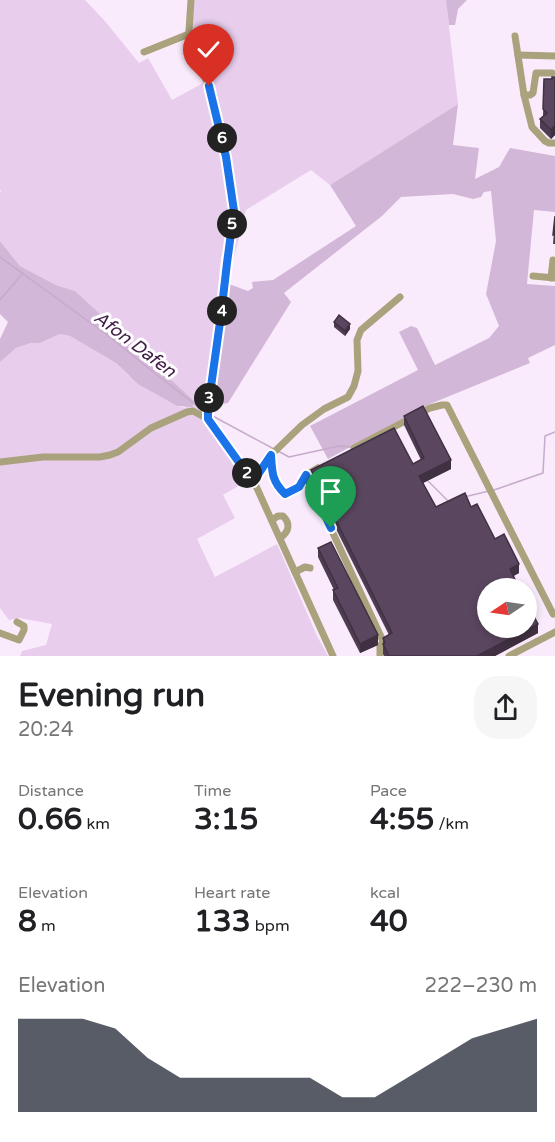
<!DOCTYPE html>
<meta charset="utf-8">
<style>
:root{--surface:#fff;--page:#f6f6f6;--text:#202124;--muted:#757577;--accent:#111827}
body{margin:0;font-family:"Varela Round",sans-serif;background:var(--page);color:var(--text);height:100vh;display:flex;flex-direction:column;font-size:22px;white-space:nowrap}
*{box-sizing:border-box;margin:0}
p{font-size:20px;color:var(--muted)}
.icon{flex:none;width:33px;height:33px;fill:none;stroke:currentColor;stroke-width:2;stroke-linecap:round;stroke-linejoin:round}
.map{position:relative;height:656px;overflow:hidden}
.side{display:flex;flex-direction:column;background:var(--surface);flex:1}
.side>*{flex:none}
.needle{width:39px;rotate:257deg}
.fabs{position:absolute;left:477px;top:578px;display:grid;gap:12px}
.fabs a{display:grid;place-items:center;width:60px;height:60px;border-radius:50%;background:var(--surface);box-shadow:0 3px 9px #0003;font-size:30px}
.pin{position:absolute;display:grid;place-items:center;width:51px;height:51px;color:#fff;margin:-62px -26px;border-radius:50% 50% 50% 0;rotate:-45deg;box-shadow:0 0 6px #0007}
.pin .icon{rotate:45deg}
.km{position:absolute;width:30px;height:30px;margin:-15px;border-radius:50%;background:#222;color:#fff;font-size:16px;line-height:30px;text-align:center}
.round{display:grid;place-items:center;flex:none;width:63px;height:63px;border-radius:24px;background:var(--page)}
.overview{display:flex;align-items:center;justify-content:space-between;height:102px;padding:0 18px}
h1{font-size:33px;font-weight:700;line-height:45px}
.figures{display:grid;grid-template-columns:repeat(3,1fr);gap:9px;height:102px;padding:6px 18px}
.figures div{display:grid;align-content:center}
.figures b{font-size:30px;font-weight:700}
.figures small{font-size:16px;font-weight:400}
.figures p{font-size:16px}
.chart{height:168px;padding:12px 18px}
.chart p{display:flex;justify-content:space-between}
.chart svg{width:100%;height:108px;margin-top:6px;fill:var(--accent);opacity:.7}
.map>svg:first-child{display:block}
</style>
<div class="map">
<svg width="555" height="656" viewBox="0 0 555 656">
<rect width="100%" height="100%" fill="#faebfc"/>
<g fill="#e8cded">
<polygon points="0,0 85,0 104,20 139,63 148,58 172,100 205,82 223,152 231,209 228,232 221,258 209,381 207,423 222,449 247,481 223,495 235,518 197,539 215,577 277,544 317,636 328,656 20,656 22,651 46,645 52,624 19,618 9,620 0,608 0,362 16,348 31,343 40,343 60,334 70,336 116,363 128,375 154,393 177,406 186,408 75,291 56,285 20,266 0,241 0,193 1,191 0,189"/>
<polygon points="191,0 446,0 458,104 330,185 311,170 246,210 234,258 227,257 234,211 227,157 201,67 189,34"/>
</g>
<g fill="#d3b7d8">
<polygon points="446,0 467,0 458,9 455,25 449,25"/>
<polygon points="458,104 453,145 479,148 475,179 499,167 510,148 555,156 555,212 534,210 527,284 555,286 555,345 528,358 530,363 430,404 328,459 310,426 418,370 399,332 411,326 417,328 435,365 489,338 499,326 486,294 496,241 491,191 484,192 481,197 473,199 453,194 401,197 382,216 284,293 291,302 228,403 222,404 216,401 213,395 229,272 229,284 248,291 253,288 252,282 273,280 356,226 330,185"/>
<polygon points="0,241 20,266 56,285 75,291 195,402 192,407 177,406 154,393 138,384 116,363 70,336 60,334 40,343 31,343 16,348 0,362 0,339 8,322 0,314"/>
</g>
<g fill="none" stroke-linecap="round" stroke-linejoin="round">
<g stroke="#c6aacb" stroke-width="1.5">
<polyline points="0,257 106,334 152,371 205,412"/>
<polyline points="0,300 23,273"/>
<polyline points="209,414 274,449"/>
<polyline points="278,451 289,457 339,446 351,447"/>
<polyline points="428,481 448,501"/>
<polyline points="494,490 543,473 545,436 555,432"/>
<polyline points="464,497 489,491"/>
</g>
<g stroke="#aaa27d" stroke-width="7">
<polyline points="191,0 189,31 192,51 209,86 227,157 234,211 221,315 208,408 208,419 256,486 333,656"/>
<polyline points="515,36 524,95 532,127 545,141 549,143 555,143"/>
<polyline points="144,52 189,34"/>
<polyline points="518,55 555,56"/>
<polyline points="524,95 530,95 533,93 536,73 552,73"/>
<polyline points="533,276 555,278"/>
<polyline points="551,278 553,260"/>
<polyline points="354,448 430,408 442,405 447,405 553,614 555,613"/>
<path d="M271 455C272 473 272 481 285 494L299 487 306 475 318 468"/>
<polyline points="0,462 43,457 100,457 110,455 118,452 151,428 187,412 193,411 208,419"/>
<polyline points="306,475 383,641 380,647 380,656"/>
<polyline points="253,482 271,455 302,425 324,409 348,397 354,386 358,371 357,340 361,330 400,297"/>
<path d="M272 520 278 516H283C291 524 289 532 280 538"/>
<polyline points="295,572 305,567 310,568"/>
<polyline points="0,633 19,640 24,630 24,626 17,622"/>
<polyline points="509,656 555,632"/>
</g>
</g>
<g fill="#4e3c52">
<polygon points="555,77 555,135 551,139 540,128 540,119 543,116 544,79 552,79"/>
<polygon points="555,216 555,244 553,244"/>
<polygon points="334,322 350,329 345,336 334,327"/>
<polygon points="404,416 451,469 423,483 436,507 471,507 519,573 513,576 538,633 495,656 384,656 383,654 383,638 389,635 311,479 311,470 413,464 421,460 404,425"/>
<polygon points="318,548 378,645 360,653 333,600 333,590 334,590 318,557"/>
</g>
<g fill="#403142">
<polygon points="555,125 555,135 551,139 551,130"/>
<polygon points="350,324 350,329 345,336 345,331"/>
<polygon points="451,460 451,469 419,485 419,476"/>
<polygon points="519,564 519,573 510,578 510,569"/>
<polygon points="538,624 538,633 495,656 477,656"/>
<polygon points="378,635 378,645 360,653 360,644"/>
</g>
<g fill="#5b465f" stroke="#403142" stroke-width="1.5">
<polygon points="552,77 555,77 555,125 551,130 540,119 547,113 543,109 544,79 552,79"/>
<polygon points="555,216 555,235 553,235"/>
<polygon points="339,315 350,324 345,331 334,322"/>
<polygon points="423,406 451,460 419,476 436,507 465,493 471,507 477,504 495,539 504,534 519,564 510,569 519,588 488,588 488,627 526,627 526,602 538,624 477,656 389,656 383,644 385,643 383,638 392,633 311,470 394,428 413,464 424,458 404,416"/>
<polygon points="331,542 378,635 360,644 333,590 338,588 318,548"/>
</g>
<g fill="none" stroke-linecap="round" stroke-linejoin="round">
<g stroke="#fff" stroke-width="12">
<path id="route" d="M209 86 226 157 234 211 227 263 221 315 208 408V419L253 482 271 455C272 473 272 481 285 494L299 487 306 475 331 528"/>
</g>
<use href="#route" stroke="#1a73e8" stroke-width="8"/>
</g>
<g text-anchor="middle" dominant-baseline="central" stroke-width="6" stroke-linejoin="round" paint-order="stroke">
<g font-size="18" font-style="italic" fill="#401c47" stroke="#fefefe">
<text transform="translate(135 344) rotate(37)">Afon Dafen</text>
</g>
</g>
</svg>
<div class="fabs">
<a><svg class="needle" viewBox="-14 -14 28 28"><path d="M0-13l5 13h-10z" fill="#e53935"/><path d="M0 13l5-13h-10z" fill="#757577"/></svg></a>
</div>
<div class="pin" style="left:331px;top:528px;background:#1e9e55"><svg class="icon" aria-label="arrive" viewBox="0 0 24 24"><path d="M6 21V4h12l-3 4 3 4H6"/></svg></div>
<div class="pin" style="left:209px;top:86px;background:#d93025"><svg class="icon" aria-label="check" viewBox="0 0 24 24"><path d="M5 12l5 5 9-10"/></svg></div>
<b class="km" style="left:247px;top:473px">2</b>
<b class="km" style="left:209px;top:398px">3</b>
<b class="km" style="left:222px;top:311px">4</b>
<b class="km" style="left:232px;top:224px">5</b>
<b class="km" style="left:222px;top:138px">6</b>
</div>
<section class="side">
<div class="overview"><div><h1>Evening run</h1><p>20:24</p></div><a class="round"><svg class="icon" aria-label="share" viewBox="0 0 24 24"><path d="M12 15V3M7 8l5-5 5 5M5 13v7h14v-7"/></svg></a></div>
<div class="figures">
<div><p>Distance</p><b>0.66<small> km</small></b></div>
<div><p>Time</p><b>3:15</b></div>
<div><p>Pace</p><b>4:55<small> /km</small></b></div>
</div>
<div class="figures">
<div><p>Elevation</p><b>8<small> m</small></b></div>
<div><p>Heart rate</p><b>133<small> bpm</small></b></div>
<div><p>kcal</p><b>40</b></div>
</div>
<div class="chart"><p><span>Elevation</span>222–230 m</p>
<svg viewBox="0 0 160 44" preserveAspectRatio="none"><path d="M0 44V6L10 6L20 6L30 10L40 22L50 30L60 30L70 30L80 30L90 30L100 38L110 38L120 30L130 22L140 14L150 10L160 6V44z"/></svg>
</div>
</section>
